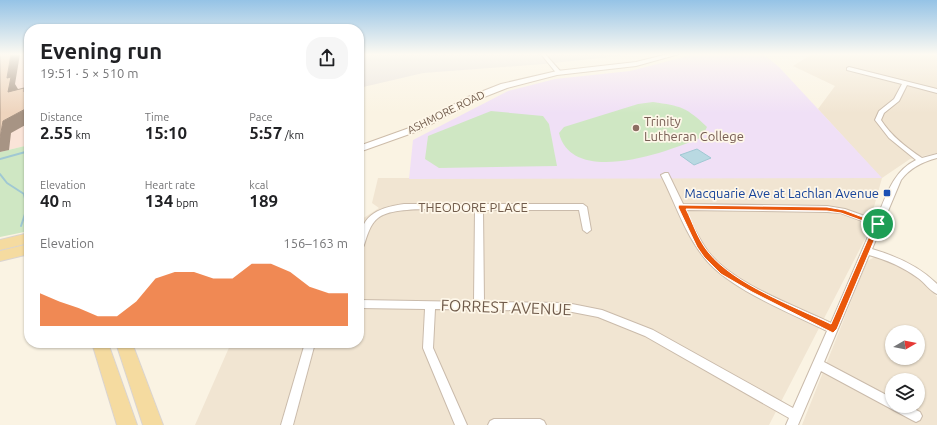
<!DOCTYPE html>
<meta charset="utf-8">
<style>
:root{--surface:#fff;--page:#f6f6f6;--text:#202124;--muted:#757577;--accent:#ea580c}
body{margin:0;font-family:Ubuntu,sans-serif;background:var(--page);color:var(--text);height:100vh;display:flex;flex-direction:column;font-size:15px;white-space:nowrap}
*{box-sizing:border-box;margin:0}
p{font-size:13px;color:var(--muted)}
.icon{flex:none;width:22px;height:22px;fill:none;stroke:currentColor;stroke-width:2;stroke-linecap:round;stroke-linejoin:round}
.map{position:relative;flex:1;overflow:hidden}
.drawer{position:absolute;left:24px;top:24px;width:340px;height:324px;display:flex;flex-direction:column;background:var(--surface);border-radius:16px;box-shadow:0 1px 3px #0004}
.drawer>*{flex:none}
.needle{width:26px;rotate:81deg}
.fabs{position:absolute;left:885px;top:325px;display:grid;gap:8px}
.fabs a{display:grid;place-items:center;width:40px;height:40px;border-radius:50%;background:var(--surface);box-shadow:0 1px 3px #0004;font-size:20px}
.pin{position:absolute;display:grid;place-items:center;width:34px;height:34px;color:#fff;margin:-17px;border:2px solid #fff;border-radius:50%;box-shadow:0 1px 4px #0007}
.round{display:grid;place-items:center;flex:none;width:42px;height:42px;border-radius:16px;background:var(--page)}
.headline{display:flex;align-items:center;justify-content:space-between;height:68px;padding:0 16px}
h1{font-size:22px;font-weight:700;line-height:30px}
.metrics{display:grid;grid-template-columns:repeat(3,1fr);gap:6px;height:68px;padding:4px 16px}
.metrics div{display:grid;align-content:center}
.metrics b{font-size:17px;font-weight:700}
.metrics small{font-size:11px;font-weight:400}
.metrics p{font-size:11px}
.chart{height:112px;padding:8px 16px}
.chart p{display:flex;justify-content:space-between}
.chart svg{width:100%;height:72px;margin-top:4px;fill:var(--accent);opacity:.7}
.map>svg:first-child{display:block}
</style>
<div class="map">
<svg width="937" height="425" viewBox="0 0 937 425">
<rect width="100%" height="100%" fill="#faf3e3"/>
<g fill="#f1e5d2" fill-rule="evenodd">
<polygon points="812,54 937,54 937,153 910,159 882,178 865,239 769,425 195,425 231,343 359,343 359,218 362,219 379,208 372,203 378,178 881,178 818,109 835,86 793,66"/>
<path d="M877 256 891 260 920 277 937 297V425H802L867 261ZM892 332H918V358H892ZM892 380H918V406H892Z"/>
</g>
<polygon fill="#fae4d8" points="0,54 29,54 29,145 0,152"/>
<polygon fill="#eae4de" points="359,54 637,54 544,64 423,73 359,88"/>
<polygon fill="#f0e0f6" points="690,54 763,54 779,67 882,178 409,179 413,140 508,91 555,79 630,71 684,57"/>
<g fill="#cfe7c3">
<path d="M653 102C681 106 686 107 707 127L702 137C668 152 572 187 559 133L564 127 638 104Z"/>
<polygon points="491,111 543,116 549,124 557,166 439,168 425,159 428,136"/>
<polygon points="29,145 29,231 0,237 0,152"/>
</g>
<polygon fill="#b9d9e2" stroke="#a0c8d3" points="697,149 711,158 694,165 680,155"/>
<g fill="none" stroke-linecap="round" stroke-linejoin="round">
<g stroke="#a0c8d3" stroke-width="2">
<polyline points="0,159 29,151"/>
<polyline points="0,174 7,183 24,194 27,208 21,226"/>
</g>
<g stroke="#cabbab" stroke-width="2">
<g id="minor">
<polygon points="541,54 545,54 561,72 561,74 557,74"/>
<path d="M849 67 937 89V93L907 85 899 101 884 113 881 120C891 136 907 148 922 158L937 154V158C922 162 910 168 901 180L872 249C896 256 919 266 937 284V294C930 291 924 282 918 278 903 267 887 260 869 255L824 362 892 398V406H908L920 412 922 416 920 420 916 422 912 420 821 371 798 425H786L789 418 645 336 598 317 567 311 435 309 433 348 467 425H455L423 348 425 309 359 308V300L474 302 475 210C453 210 393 205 378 218 370 224 367 236 364 245L363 247 359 248C359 216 376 208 404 204H583L587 207 591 230 587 233 583 230 579 210H483L484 302 567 303 602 310 653 330 793 408 827 331C791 313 726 288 703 256 684 232 675 202 661 175L665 173H668L683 204 827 206 845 209 876 220C886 197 892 172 916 160L889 138 875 120 879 111 894 99 902 84 847 70V68ZM685 210 827 212 841 213 873 225 831 323C794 305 735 285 709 253 699 240 692 224 685 210Z"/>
<polygon points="305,343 315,343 293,425 281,425"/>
<polygon points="494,419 540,419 544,421 546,425 488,425 490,421"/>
</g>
</g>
<g stroke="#cdbca9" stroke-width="2">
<polygon id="secondary" points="668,54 679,54 636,66 557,75 507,88 474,101 418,131 359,152 359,146 412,127 468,97 501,84 557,71 636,62"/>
</g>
<g stroke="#dad4d0" stroke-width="2">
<g id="primary">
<polygon points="29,233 29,243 0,250 0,240"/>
<polygon points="29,244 29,254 0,261 0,251"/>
<polygon points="92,343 108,343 137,425 117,425"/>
<polygon points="116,343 132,343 163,425 143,425"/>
</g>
</g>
<use href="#minor" fill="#fff" fill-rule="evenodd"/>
<use href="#secondary" fill="#fff" fill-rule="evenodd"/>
<use href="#primary" fill="#f5dba0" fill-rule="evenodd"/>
</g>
<g fill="#a79484">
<polygon points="11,54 20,54 15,84 18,89 16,104 8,92 7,78"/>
<polygon points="29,107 29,123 11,133 9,150 0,152 0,138 3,121"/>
</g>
<polygon fill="#eed4bd" stroke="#a79484" points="0,54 11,54 7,78 11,77 8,92 24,88 24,92 29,92 29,107 3,121 0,138"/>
<linearGradient id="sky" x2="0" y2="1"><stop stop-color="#95c3e6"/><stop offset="0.48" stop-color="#fdfaf2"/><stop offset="1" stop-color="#fdfaf2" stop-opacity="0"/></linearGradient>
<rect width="937" height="113" fill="url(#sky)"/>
<path fill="#ea580c" stroke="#fff" fill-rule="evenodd" d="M679 205 827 207 844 210 881 224 837 329 833 333 752 292 721 274 704 257 697 247 678 207ZM686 209 827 211 841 213 874 225 831 324C795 307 734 284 709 253 698 240 693 223 686 209Z"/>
<circle fill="#8d6e63" stroke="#fef7e9" stroke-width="1.5" cx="636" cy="128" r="4"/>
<rect fill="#1a4fb4" stroke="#fef7e9" stroke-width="1.5" x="883" y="189" width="8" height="8" rx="2"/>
<g text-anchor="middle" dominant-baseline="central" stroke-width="3.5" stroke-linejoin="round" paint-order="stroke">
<g font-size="11" fill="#705b4b" stroke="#fef7e9">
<text transform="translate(446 112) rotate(-26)">ASHMORE ROAD</text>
</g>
<g font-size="13" fill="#785e54" stroke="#fef7e9" text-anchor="start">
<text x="644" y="121">Trinity<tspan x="644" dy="15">Lutheran College</tspan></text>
</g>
<g font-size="13" fill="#164399" stroke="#fef7e9" text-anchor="end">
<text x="879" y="193">Macquarie Ave at Lachlan Avenue</text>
</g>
<g font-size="13" fill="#705b4b" stroke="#fef7e9">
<text x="473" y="207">THEODORE PLACE</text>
</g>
<g font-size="16" fill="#705b4b" stroke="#fef7e9">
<text transform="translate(506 307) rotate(2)">FORREST AVENUE</text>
</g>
</g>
</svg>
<div class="fabs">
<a><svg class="needle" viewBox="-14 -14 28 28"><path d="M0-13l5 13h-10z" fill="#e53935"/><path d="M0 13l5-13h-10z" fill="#757577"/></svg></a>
<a><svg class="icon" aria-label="layers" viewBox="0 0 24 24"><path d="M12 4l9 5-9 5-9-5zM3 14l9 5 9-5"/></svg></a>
</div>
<div class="pin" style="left:878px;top:224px;background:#1e9e55"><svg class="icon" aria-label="arrive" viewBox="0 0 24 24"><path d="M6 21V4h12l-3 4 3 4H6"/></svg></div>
<section class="drawer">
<div class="headline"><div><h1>Evening run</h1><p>19:51 · 5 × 510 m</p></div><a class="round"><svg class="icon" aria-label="share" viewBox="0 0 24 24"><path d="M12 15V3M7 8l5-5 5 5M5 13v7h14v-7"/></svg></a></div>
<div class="metrics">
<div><p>Distance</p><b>2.55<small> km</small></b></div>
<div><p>Time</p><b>15:10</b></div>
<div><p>Pace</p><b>5:57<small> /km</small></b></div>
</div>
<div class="metrics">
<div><p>Elevation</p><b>40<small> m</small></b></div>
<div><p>Heart rate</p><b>134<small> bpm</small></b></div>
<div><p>kcal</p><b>189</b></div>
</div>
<div class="chart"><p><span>Elevation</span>156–163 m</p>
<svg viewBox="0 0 160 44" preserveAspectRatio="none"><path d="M0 44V24L10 29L20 33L30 38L40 38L50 29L60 15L70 11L80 11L90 15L100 15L110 6L120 6L130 11L140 20L150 24L160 24V44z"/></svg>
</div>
</section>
</div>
